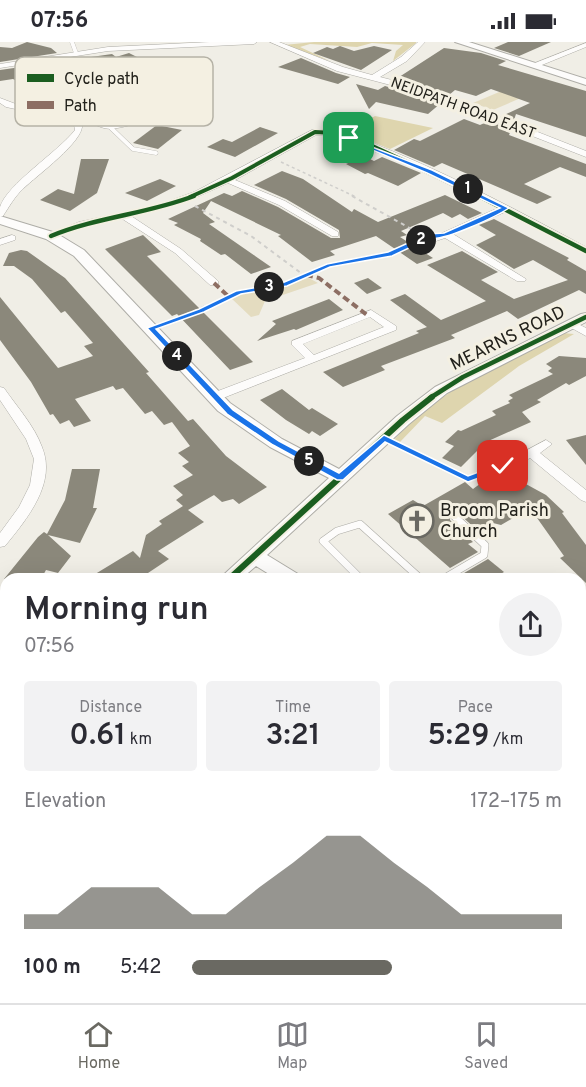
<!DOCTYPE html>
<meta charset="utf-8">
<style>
:root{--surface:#fff;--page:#f2f2f3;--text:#2b2b33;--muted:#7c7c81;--line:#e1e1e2;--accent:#6a6962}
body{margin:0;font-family:Overpass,sans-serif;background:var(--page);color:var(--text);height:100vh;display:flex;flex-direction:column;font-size:22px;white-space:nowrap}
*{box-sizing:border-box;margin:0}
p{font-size:20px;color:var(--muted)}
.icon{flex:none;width:33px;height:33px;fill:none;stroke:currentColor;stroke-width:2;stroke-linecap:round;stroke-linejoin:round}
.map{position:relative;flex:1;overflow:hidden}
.side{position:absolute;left:0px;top:531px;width:586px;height:430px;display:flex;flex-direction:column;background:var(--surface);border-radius:18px 18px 0 0;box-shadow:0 6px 24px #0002}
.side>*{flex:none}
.pin{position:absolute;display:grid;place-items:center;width:51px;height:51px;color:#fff;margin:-26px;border-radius:12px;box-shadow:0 3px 9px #0006}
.km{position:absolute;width:30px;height:30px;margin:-15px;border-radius:50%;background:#222;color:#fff;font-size:16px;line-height:30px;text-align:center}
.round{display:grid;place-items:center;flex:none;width:63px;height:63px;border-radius:32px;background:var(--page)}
.overview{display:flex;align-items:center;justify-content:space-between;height:102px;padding:0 24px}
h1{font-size:33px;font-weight:600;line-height:45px}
.figures{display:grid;grid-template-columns:repeat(3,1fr);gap:9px;height:102px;padding:6px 24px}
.figures div{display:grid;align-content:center;border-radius:6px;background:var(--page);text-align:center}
.figures b{font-size:30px;font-weight:600}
.figures small{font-size:16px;font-weight:400}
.figures p{font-size:16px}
.chart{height:168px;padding:12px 24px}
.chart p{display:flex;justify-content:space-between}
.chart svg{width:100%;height:108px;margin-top:6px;fill:var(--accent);opacity:.7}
ul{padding:0 24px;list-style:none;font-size:20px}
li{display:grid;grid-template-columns:96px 72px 1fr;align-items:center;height:45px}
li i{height:15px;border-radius:8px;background:var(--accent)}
.status{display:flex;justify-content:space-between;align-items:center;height:42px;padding:0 30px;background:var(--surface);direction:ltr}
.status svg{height:16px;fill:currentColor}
.dock{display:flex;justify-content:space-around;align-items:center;height:84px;border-top:2px solid var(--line);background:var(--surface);font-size:16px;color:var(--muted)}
.dock a{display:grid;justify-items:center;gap:3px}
.dock .on{color:var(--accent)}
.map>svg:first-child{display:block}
</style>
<div class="status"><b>07:56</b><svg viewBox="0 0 49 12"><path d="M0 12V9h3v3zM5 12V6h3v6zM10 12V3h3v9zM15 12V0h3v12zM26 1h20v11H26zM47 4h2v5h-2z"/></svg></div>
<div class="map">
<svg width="586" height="961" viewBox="0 0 586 961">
<rect width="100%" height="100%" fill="#f0eee6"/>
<g fill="#e4dcc0">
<polygon points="504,48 523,55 493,68 473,61"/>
<polygon points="307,235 318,241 265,259 259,273 251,275 231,256 246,251 280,246"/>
</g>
<g fill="#ded5ae">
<polygon points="314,0 416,0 416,1 393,19 396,9 403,3 372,1 357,5 310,2 300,5 330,19 284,3"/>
<polygon points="375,74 433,86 390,107 347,90"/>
<path d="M563 291 574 292 519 324 442 381 425 374 400 400 394 398C440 346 502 321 563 291Z"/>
</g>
<g fill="#8b887b">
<polygon points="27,0 51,6 57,11 0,20 0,5 12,6"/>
<polygon points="508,0 551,0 519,14 494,6"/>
<polygon points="340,4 354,9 374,4 392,8 361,28 313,11 327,5 333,7"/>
<polygon points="444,6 481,11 506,19 498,23 586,49 586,95 516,72 514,78 502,74 530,61 491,47 476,54 455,48 449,53 396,37"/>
<polygon points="129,11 147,20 147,25 187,32 187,35 126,43 59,57 42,54 13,37 0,39 0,28 112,12 116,15"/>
<polygon points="301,16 336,31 350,35 338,42 278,25"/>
<polygon points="356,42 378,48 385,44 441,61 428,72 376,60 369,67"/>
<polygon points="464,77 480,83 489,79 511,88 509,93 586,122 586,135 560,125 524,142 552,155 537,162 442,121 434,125 394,108 414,97 420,99"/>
<polygon points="157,83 182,88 158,107 133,101"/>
<polygon points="260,85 278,91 235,115 207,105 223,97 232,100"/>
<polygon points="364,114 374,119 382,115 421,131 398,144 368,131 365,132 346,122"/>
<polygon points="81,117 109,117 97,151 70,169 40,158 58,147 74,152"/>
<polygon points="282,129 303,137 352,170 354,167 378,180 445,153 482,171 468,177 460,172 452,176 443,171 401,189 407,193 400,195 433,216 417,222 376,194 330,209 335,213 312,220 278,194 281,193 211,159 203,171 215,180 209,182 271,225 251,232 225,212 221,213 200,199 201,197 174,183 178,181 168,177 224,151 232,154 242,149 278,165 331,196 340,196 339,188 286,157 254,143"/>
<polygon points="160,137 176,144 147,159 125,151"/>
<polygon points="494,177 569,216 567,218 586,229 586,252 579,248 518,277 507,269 451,293 455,296 381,324 385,328 343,345 323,330 419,291 416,289 427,285 390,258 405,252 441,278 486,259 427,223 462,209 498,230 481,238 514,257 568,238 533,218 514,227 476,203 496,193 479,183"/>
<polygon points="143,193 161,210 147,214 253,320 230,328 177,272 172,274 105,207"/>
<polygon points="21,208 27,209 65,236 149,330 146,331 188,379 193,377 226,414 267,445 239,462 233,457 222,460 214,453 188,468 204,480 158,509 169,517 139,537 87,537 133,509 140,516 146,493 162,482 159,479 183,464 176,458 183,453 173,444 193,433 182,424 189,420 178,411 190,404 172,380 164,383 152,369 145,372 123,346 116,348 113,344 75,357 91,379 74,385 69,378 60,382 53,372 50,373 31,340 0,298 0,255 58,326 93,314 84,304 93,301 65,269 61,271 32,237 14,224 3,224 9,211"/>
<polygon points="368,236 382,246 367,252 354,241"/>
<polygon points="329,257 343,268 296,288 294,287 257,299 276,282 272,279"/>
<polygon points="559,314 586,316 586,334 569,343 566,341 537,358 541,360 522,370 531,380 486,400 461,425 442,416 454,404 445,400 458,388 461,389 496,373 492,369 510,361 508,359 513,356 509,353 553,332 548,329 552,326 546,322"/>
<polygon points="282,347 309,368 312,366 338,382 320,394 312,389 309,392 286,378 260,358"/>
<polygon points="586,393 586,423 566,398"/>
<polygon points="72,427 100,427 93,466 97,466 80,501 48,493 71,514 58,531 46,528 41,537 4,537 38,495 44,490 47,492 65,458"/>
<polygon points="502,429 546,453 564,470 562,471 586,503 586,541 560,516 564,514 530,466 501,483 493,481 479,490 457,470 450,470 450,478 473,500 468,502 478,510 450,526 388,472 413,458 423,464 465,440 473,447 496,430"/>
<polygon points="488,517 504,530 492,537 462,537 459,534"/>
</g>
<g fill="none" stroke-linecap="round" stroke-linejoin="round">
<g stroke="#aeada7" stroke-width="4.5">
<g id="lane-far1">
<polyline points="72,0 76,11"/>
<polyline points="110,85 133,107 156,111"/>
</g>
</g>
<g stroke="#aeada7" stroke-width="8">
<g id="lane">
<polyline points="361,537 323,499 337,489 360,482 421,537"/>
<polyline points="443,537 484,513 485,503 454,474"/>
</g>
</g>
<g stroke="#aeada7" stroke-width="1">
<g id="street">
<polygon points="210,0 257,0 254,2 108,9 0,26 0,22 108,5"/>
<polygon points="270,0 279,0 343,25 372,33 401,15 418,0 425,0 407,19 380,35 431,48 586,109 586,115 425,52 337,29"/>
<polygon points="586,1 586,5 537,25 530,23"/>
<path d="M156 49H170L186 53C175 67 122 91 104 86 95 84 87 77 79 73L74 75 82 82C85 99 36 134 23 147 15 154 9 165 3 174L0 175C0 172 0 168 0 165 7 142 58 110 75 88L74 83 68 78 6 65 0 61V56L21 64 66 72 122 55ZM156 53 177 54 173 58 116 82H107L86 71 126 58Z"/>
<path d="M312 88C339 85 367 99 392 109 459 137 522 171 586 205V212L505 170 453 192 526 237 525 239H517L445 196 436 199 431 196 498 166 402 120 334 94 316 93 235 138 285 159 338 190V194H332L279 163 228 141 183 161 131 174 181 207 218 239V243H210L175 211 121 176 86 184 51 197 46 194 79 180 161 162 194 150Z"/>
<polygon points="12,193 15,194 15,198 0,203 0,197"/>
<path d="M371 268 396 284V288L218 358H210L208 355 210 352 305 316 292 303V299ZM370 275 384 285 314 313 303 302Z"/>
<polygon points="572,279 586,286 586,294 568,284 567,282"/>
<path d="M0 345 4 346C17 365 34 383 42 405 57 441 27 477 5 504L0 505V491L19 465 30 443 34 417 26 397 0 358Z"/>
<polygon points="546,398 552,402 540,411 586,448 586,460 581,458 530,416 518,422 514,421 512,418 514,415"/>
<polygon points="0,653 6,656 6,674 0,671"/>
<polygon points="580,741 586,744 586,762 580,760"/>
<polygon points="0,833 6,835 6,857 0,855"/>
<polygon points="586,866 586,886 580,888 580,868"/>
<polygon points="78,956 99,956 101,961 80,961"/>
<polygon points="402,956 424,956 426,961 404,961"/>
<polygon points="456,956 481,956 479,961 454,961"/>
</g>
</g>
<g stroke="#aeada7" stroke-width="2">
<g id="secondary">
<polygon points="455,0 469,0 586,37 586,43"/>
<polygon points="0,174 56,191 84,208 230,361 282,397 339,427 397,374 435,345 581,272 586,271 586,280 447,351 409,382 267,513 298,532 301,537 277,537 256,524 241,537 219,537 329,436 270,405 218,369 74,214 46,197 0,182"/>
<polygon points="6,681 6,701 0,703 0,683"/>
<polygon points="580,781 586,783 586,809 580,807"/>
</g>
</g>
<polyline stroke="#cfcecb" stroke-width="1.5" stroke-dasharray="3 3" stroke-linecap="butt" points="281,120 356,155"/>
<g stroke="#cfcecb" stroke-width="2" stroke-dasharray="4 4" stroke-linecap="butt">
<polyline points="352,154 424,194"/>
<polyline points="195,164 251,194 305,234"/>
<polyline points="164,282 238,250 284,242 329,223 390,212 423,197"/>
</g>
<polyline stroke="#cfcecb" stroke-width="3" stroke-dasharray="4.5 4.5" stroke-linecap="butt" points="399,403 468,437 507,422"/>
<polyline stroke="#cfcecb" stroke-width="4" stroke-dasharray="6 6" stroke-linecap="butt" points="0,741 6,738"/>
<use href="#lane-far1" stroke="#fdfcfb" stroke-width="4"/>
<use href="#lane" stroke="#fdfcfb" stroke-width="7"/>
<use href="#street" fill="#fdfcfb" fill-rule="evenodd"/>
<use href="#secondary" fill="#fdfcfb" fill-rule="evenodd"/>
<g stroke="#8d6e63" stroke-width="4" stroke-dasharray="7 4" stroke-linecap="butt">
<polyline points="306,233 319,236 367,273"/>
<polyline points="214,241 228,254"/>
</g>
<g stroke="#f4f0e2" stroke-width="6">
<polyline id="cycleway-far2" points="190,155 232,136 315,90 334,91 366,101 482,155"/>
</g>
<g stroke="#f4f0e2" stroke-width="8">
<g id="cycleway-far1">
<polyline points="479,154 586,209"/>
<path d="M51 194C97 175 147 172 194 154"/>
<polyline points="430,356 463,335 586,275"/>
</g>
</g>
<g stroke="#f4f0e2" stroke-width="10">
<polyline id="cycleway" points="229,537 403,378 432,355"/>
</g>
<use href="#cycleway-far2" stroke="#1b5e20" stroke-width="4"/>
<use href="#cycleway-far1" stroke="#1b5e20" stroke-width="4.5"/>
<use href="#cycleway" stroke="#1b5e20" stroke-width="6"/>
</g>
<path fill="#1a73e8" stroke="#fff" stroke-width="1.5" d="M346 95 432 128 509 166C497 174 443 200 430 196L392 214 330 225 287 244 241 252 204 270 156 287 233 368 279 399 339 431 384 393 468 434 503 421 506 422V426L468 440 385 400 343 438H337L273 403 227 372 147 286 199 267 236 249 282 241 327 222 388 210 428 192 444 191 500 166 427 131 346 97Z"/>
<defs>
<g id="church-ring" transform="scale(1.725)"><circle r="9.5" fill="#f4f0e2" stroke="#6a6962" stroke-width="1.5"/><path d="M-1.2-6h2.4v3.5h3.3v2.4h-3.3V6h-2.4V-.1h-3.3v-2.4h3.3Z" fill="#6a6962"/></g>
</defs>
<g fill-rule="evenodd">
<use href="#church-ring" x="417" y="479"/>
</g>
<g text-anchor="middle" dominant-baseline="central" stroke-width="6" stroke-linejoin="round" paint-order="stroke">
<g font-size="15" fill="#22211b" stroke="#f4f0e2">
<text transform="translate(463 67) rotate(20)">NEIDPATH ROAD EAST</text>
</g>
<g font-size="18" fill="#22211b" stroke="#f4f0e2">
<text transform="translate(508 297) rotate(-26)">MEARNS ROAD</text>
</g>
<g font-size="18" fill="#22211b" stroke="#f4f0e2" text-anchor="start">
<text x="440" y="469">Broom Parish<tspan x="440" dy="21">Church</tspan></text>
</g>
</g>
<rect x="15" y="15" width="198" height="69" rx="9" fill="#f4f0e2" stroke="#b5b2a6" stroke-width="1.5"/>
<rect x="27" y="32" width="27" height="8" fill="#1b5e20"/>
<rect x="27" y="59" width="27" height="8" fill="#8d6e63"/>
<g font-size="16" fill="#22211b">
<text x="64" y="42">Cycle path</text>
<text x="64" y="69">Path</text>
</g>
</svg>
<div class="pin" style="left:349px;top:96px;background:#1e9e55"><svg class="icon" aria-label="arrive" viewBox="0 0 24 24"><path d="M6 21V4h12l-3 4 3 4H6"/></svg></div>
<div class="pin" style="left:503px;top:424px;background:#d93025"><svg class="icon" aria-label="check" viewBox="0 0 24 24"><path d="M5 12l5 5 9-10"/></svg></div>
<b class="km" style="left:468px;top:147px">1</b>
<b class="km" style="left:421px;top:198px">2</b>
<b class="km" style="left:269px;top:245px">3</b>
<b class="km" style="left:177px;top:314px">4</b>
<b class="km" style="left:309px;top:419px">5</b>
<section class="side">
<div class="overview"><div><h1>Morning run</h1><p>07:56</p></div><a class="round"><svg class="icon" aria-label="share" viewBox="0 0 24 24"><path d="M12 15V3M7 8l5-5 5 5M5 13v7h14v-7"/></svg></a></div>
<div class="figures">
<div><p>Distance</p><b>0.61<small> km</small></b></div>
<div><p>Time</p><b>3:21</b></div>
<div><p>Pace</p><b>5:29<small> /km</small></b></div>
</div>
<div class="chart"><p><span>Elevation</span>172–175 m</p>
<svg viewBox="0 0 160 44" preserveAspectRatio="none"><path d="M0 44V38L10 38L20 27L30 27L40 27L50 38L60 38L70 27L80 17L90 6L100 6L110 17L120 27L130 38L140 38L150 38L160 38V44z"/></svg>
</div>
<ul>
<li><b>100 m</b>5:42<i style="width:54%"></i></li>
</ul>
</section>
</div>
<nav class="dock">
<a class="on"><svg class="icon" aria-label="home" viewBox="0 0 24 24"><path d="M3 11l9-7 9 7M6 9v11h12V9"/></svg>Home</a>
<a><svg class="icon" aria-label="map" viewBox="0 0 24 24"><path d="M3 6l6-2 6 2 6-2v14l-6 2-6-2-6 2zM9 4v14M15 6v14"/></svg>Map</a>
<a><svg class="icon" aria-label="saved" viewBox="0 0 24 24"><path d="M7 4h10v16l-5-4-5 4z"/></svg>Saved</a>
</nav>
